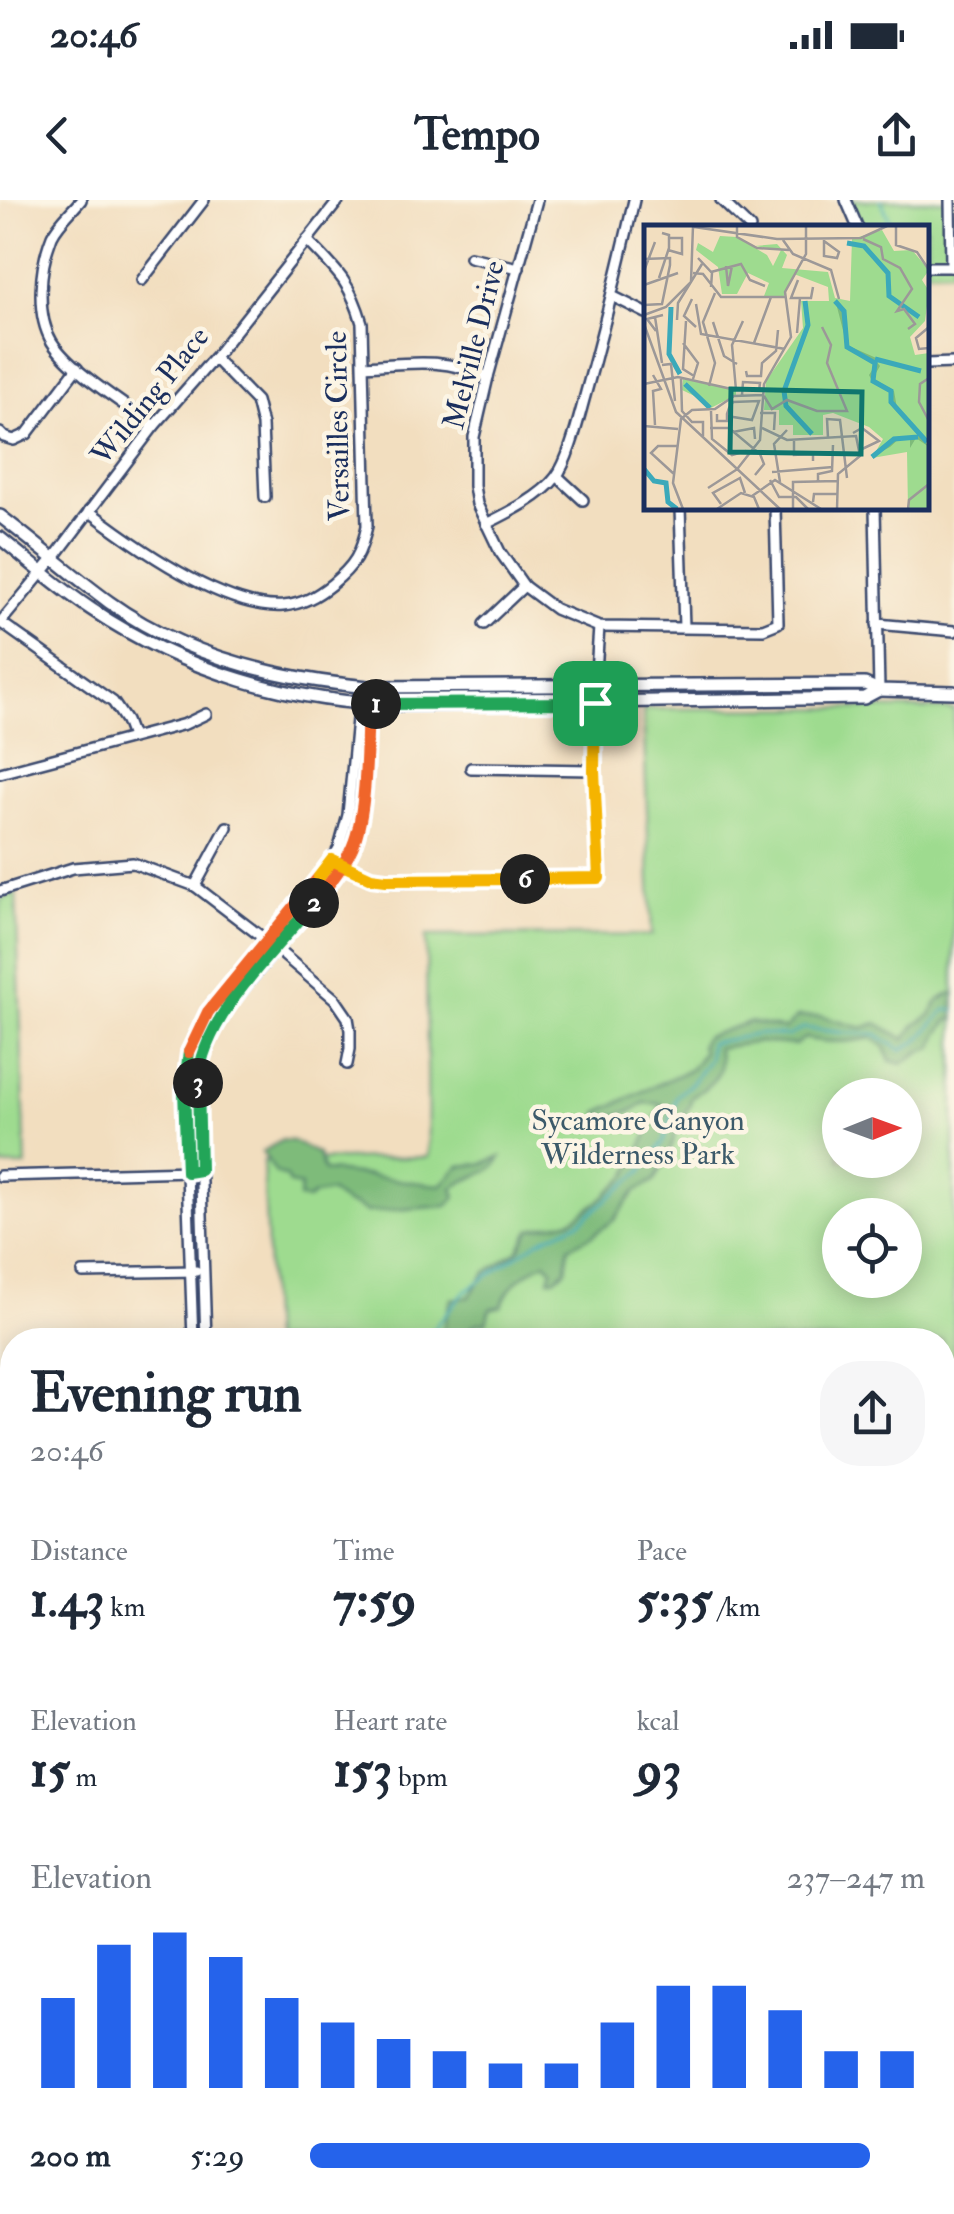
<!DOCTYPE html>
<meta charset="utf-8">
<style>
:root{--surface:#fff;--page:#f6f6f7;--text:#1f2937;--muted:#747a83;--accent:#2563eb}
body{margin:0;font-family:"IM FELL Double Pica",serif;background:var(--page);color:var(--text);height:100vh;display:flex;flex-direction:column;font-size:38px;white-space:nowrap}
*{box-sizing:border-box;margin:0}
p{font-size:32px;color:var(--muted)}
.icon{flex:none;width:55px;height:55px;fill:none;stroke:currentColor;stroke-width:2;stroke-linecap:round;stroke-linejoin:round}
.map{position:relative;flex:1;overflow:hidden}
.sheet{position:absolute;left:0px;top:1128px;width:955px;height:888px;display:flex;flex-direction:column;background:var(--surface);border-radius:40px 40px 0 0;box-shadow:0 5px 25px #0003}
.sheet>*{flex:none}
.needle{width:65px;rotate:89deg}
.buttons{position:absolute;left:822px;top:878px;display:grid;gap:20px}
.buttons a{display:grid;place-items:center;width:100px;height:100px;border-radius:50%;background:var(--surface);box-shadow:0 5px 25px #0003;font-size:50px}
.pin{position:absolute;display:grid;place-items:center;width:85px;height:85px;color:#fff;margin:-42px;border-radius:20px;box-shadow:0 5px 15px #0006}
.km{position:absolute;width:50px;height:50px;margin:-25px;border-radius:50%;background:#222;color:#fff;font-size:28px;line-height:50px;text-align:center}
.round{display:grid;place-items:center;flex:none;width:105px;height:105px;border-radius:40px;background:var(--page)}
.head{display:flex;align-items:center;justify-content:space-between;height:170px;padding:0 30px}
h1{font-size:55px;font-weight:800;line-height:75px}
.metrics{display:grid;grid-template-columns:repeat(3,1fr);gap:15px;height:170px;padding:10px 30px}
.metrics div{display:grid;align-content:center}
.metrics b{font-size:50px;font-weight:800}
.metrics small{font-size:28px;font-weight:400}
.metrics p{font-size:28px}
.chart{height:280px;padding:20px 30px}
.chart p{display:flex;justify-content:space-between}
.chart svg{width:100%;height:180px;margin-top:10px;stroke:var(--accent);stroke-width:6}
ul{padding:0 30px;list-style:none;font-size:32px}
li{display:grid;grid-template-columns:160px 120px 1fr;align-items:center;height:75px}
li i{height:25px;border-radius:12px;background:var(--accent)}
.status{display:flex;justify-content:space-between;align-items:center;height:70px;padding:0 50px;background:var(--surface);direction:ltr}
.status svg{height:28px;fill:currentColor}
header{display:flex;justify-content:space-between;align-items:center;height:130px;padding:0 30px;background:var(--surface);font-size:45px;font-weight:800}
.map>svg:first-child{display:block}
</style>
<div class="status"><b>20:46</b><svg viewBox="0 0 49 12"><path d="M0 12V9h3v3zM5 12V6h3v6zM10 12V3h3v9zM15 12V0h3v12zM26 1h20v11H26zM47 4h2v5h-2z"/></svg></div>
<header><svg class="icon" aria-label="back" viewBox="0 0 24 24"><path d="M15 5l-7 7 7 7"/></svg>Tempo<svg class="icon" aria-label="share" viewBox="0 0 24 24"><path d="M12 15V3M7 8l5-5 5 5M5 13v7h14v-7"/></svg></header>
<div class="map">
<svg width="954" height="2014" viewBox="0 0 954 2014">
<rect width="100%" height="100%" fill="#fcf5e5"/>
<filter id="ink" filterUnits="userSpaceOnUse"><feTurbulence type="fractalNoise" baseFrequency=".01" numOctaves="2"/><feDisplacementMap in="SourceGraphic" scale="20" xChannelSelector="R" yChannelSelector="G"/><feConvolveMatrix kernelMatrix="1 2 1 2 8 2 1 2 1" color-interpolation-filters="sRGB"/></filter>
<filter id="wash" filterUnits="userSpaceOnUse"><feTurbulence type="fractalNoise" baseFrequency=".0048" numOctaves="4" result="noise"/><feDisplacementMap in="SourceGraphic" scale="40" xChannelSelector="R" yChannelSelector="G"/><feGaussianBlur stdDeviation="2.25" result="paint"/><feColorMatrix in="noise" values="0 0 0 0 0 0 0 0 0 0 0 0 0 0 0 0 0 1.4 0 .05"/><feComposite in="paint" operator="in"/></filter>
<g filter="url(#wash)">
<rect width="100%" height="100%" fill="#f2debf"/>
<g fill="#9edb8f" stroke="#5c8576" stroke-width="2.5" fill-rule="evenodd">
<polygon points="847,0 951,0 953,70 927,71 926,28 858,27"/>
<path d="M861 508 954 509V2014H459L463 2002H942V1140H271L263 961 428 957 426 736 652 735 643 509ZM840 895H905V960H840ZM840 1015H905V1080H840Z"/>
<polygon points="16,693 26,966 0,966 0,699"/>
</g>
<g fill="#7ebb7a" stroke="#4c756c" stroke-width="2.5">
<path d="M951 793 954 794V820H949L938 835 933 848 920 852 902 864 890 861 885 847 872 838C849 842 828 844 805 838L795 845 760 842 717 848C727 875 711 884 691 898L690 906 679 921 670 952 655 980 635 992 614 1020 591 1036 569 1047 566 1070 554 1079H549L552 1069 545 1062C527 1072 507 1085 502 1106L490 1109 486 1122C472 1123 469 1127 464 1140H434L442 1133 451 1099 469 1097 485 1073 518 1051 531 1029 572 1020 598 1002 627 976 662 904 644 903 632 911 601 918 598 912 691 869 703 852 701 845 705 837 749 822 785 829 797 817 820 816 862 828 877 823 905 839 915 825 931 815 938 801Z"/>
<path d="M282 940 293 941 318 954 324 971C364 973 402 982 441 985L459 966 481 964 501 957C491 977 468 975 453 988L456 997 447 1006 366 1012 356 1006 345 1003 330 992 314 995 308 1000 299 998 301 986 289 984 286 977 276 973 262 952Z"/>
</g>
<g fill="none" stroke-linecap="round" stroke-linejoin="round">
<g stroke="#3ba9ba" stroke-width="2.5">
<polyline points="881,0 893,28"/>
<polyline points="424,1140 464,1092 539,1041 580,1022 642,971 664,941 677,896 694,881 709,859 710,843 760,834 788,836 803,828 846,833 876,834 901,850 918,841 945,810 954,810"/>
</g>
</g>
</g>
<g filter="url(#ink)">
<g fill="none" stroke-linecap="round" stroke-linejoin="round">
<g stroke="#3b496d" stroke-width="14">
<g id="minor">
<path d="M81 0C72 11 58 23 52 36 40 66 35 114 52 142 71 172 125 204 154 226"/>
<polyline points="537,0 488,177 474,237 474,286 477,304 500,352 524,386 555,409 599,427 763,429 778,423 775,308"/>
<polyline points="721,0 750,28"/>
<polyline points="846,0 858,28"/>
<polyline points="950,0 951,67"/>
<polyline points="470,57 519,68"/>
<polyline points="926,67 954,67"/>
<polyline points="142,80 204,0"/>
<polyline points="612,96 646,113"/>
<polyline points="214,158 256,201 262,225 265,297"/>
<polyline points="926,164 954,163"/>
<path d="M364 166C411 163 443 157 488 177"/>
<polyline points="0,233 4,237 14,240 27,234 77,168"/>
<polyline points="557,276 583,300"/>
<polyline points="680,308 684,427"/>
<polyline points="875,308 879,490"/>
<path d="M89 311C135 346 224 410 283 406 303 404 317 396 332 384 355 365 361 354 367 326L362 123C350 81 336 70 307 40"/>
<path d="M486 324C508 313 541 297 556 277 569 260 579 217 585 196 603 131 619 66 634 0"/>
<polyline points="0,422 113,502 126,521 132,537"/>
<polyline points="0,423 54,358 154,226 214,158 339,0"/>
<polyline points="484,424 524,386"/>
<polyline points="877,424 954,431"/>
<polyline points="471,568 593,570"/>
<polyline points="0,573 185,524 206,514"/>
<polyline points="338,663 371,678 386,681 599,678 593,570 595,487 599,427"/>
<polyline points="195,686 227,627"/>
<polyline points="0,691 73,668 133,663 195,686 267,741 335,799 348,818 350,830 350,849 347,864"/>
<polyline points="0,976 192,971"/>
<polyline points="83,1073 196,1071"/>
<polyline points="193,1140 184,890 189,853 208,812 327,669 339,648 348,615 360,487"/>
<polyline points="206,1140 198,890 202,855 220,817 337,674 351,651 361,616 369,487"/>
<polyline points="0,1173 12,1173"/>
<polyline points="0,1376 12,1376"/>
<polyline points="0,1475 12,1474"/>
<polyline points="10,1574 12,1696"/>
<polyline points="0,1788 12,1788"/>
<polyline points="0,1893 12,1892"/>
<polyline points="0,1988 12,1988"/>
<polyline points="0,1999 12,1998"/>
<polyline points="53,2002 53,2014"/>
<polyline points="393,2014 396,2002"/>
</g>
</g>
<g stroke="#3b496d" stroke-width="16">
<g id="major">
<path d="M0 316C37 344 72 375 109 402 184 456 279 479 369 487L865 484 879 490 954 492"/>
<path d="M0 338C30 362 59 388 91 409 183 471 294 504 404 505L864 498 879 490"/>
</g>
</g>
<use href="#minor" stroke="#fff" stroke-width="9"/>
<use href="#major" stroke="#fff" stroke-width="11"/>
</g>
</g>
<g fill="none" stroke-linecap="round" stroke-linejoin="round" filter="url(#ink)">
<g stroke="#fff" stroke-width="20">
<polyline id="split-1" points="376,504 595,503"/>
</g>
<g stroke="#fff" stroke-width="20">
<path id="split-2" d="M314 703C327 686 341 670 350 652 368 618 366 544 368 504H376"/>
</g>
<g stroke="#fff" stroke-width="20">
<path id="split-3" d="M198 883C201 818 273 752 314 703"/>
</g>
<g stroke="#fff" stroke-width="20">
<polyline id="split-4" points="189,852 184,890 187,972 200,970 198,883"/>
</g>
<g stroke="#fff" stroke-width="20">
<polyline id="split-5" points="189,852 208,812 319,677"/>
</g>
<g stroke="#fff" stroke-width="20">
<polyline id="split-6" points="319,677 332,660 371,678 386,680 525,679"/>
</g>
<g stroke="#fff" stroke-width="20">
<polyline id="split-7" points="525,679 599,678 594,570 595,503"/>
</g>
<use href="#split-1" stroke="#22a559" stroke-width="12"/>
<use href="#split-2" stroke="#f0652b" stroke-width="12"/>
<use href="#split-3" stroke="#22a559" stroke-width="12"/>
<use href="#split-4" stroke="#22a559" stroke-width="12"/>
<use href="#split-5" stroke="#f0652b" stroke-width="12"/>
<use href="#split-6" stroke="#f5b400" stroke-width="12"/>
<use href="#split-7" stroke="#f5b400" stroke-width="12"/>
</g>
<g text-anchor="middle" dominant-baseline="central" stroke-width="9" stroke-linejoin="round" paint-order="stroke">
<g font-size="30" fill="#1b2f5e" stroke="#fcf5e5">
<text transform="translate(474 145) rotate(-76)">Melville Drive</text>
<text transform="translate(150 196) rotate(-51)">Wilding Place</text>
<text transform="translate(338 226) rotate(-91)">Versailles Circle</text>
</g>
<g font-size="30" fill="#3c5a6a" stroke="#fcf5e5">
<text x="638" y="920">Sycamore Canyon<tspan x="638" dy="34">Wilderness Park</tspan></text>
</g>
</g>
<g transform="translate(644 25)">
<rect width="285" height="285" fill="#f2debf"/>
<path d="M238 5 250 26 268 25 285 45 278 55 285 66 281 96 266 112 271 130 285 128V284H264L263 227 228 233 239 214 225 202 189 188 179 190V210H149V200H135V185H120L122 156 159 103 157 76H185L184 62 150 49 140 71H120L125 58 104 48 93 69H78L74 42 52 25 54 18 69 27 76 11 93 12 123 30 129 41 137 25 111 21 133 19 143 30 138 43 184 47 191 73 206 76 208 14ZM39 154 92 165V170L63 185V177L38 165Z" fill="#9edb8f"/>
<path d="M192 78 200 83 205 121 239 136H232L236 141 229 153 250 166 253 183 285 222 272 213 266 223V213H256L246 222 229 231 245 215 256 212 275 211 245 177 247 166 229 158 225 150 232 139 203 121Z" fill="#7ebb7a"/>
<path fill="none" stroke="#3ba9ba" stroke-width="5" d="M203 18 220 21 244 48 245 71 275 92M161 76 164 100 140 166 142 181 168 209M191 76 200 86 203 122 231 138 229 156 247 166V177L283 217M27 82 25 129 36 149M231 134 277 146M41 159 66 183M228 232 250 214 274 212M0 244 10 256 22 258 24 277 33 284"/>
<path fill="none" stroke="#9c9898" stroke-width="2.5" d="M93 1V12L113 23 145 25M252 1V20L273 27 285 45M50 2 133 14 217 13 243 1M219 14 237 22 239 34 256 43 268 64 253 86 260 84 271 99 264 104M139 15 149 29 187 45 195 74M180 16 195 27 193 33 180 31ZM24 25 38 29V13H25M54 33 68 48 67 62M0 34 26 33V40L18 79 0 80M82 41 84 61 88 41M0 46 11 17M67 47 97 39 106 55 121 61M49 48 59 49 77 72H141M15 53 25 23V10L18 8M154 55 147 73H167L169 62M0 60 34 48M48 74 40 91 52 102M52 79 57 109 141 124M0 90 22 82 47 57 49 1M11 92 18 138M33 95 34 78 58 39M42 96 39 144 50 151M69 97 80 131 93 139M0 99 32 187 136 284M285 102 272 113 275 124 285 123M12 106 3 94 19 90M153 108 156 73M39 118 54 138 49 154M110 118 127 72M18 140 27 139 31 176M102 146 103 151H117L118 138 132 126 134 105M9 150 17 164 9 166 11 200M285 153 276 159 275 177 285 196M37 154 38 186 48 197H59V211M0 159 34 152 92 165M65 161 71 138 59 97 71 68M92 165 88 120 99 96M98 170 99 157 116 158 115 166M120 171 128 184 143 175 173 186H203L183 138 187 120 178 102M67 186 68 214 88 230 102 226M116 188H131L130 205M73 189V196H83V189L85 183 89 177 115 176 108 195 83 191M0 201 34 204M66 203H85L116 229 120 239 111 250M118 203 143 215 212 211 216 231 194 249 193 284M89 207 110 203 111 214M209 208 218 203 235 216 216 225M184 213 183 194 196 195 203 253M150 215V230L169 229V236M94 243 116 215 120 159 147 112 141 67 162 29V1M128 247 189 242M30 249 7 228 14 221H34M126 255 135 272H152L164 284M136 257 130 219 143 205M174 257V249L188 246 189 220M64 263 95 243M108 271 131 255 177 284M169 277 170 269H193M77 279 69 268 96 253 101 268M39 284 29 258 37 194 48 185 71 184 90 171 119 170M73 284 97 268 110 272 115 284M149 284V257L193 256M264 284 265 275 285 259"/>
<path fill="#0f766e" fill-opacity="0.15" stroke="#0f766e" stroke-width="5" d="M87 164 218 167 217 229 86 227Z"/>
<rect width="285" height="285" fill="none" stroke="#1b2f5e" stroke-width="5"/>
</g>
</svg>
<div class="buttons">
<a><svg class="needle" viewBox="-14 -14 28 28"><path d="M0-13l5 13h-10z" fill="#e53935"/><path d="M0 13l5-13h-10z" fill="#747a83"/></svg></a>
<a><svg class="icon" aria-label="locate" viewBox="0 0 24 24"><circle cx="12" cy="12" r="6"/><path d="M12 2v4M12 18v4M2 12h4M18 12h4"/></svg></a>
</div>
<div class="pin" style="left:595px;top:503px;background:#1e9e55"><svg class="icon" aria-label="arrive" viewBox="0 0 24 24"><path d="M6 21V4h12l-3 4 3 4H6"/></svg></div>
<b class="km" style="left:376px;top:504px">1</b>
<b class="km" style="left:314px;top:703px">2</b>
<b class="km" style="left:198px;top:883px">3</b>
<b class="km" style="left:525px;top:679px">6</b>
<section class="sheet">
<div class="head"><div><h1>Evening run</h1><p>20:46</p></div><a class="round"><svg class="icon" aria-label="share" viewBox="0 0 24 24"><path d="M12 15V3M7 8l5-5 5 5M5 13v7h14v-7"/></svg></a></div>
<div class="metrics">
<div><p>Distance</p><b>1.43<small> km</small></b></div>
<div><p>Time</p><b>7:59</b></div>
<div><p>Pace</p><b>5:35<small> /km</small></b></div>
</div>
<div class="metrics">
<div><p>Elevation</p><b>15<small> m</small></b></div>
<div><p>Heart rate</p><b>153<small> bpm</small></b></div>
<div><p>kcal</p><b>93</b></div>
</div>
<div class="chart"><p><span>Elevation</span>237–247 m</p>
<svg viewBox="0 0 160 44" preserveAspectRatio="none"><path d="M5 44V22M15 44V9M25 44V6M35 44V12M45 44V22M55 44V28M65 44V32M75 44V35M85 44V38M95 44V38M105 44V28M115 44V19M125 44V19M135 44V25M145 44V35M155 44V35"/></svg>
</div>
<ul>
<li><b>200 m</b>5:29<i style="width:91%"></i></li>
</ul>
</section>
</div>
